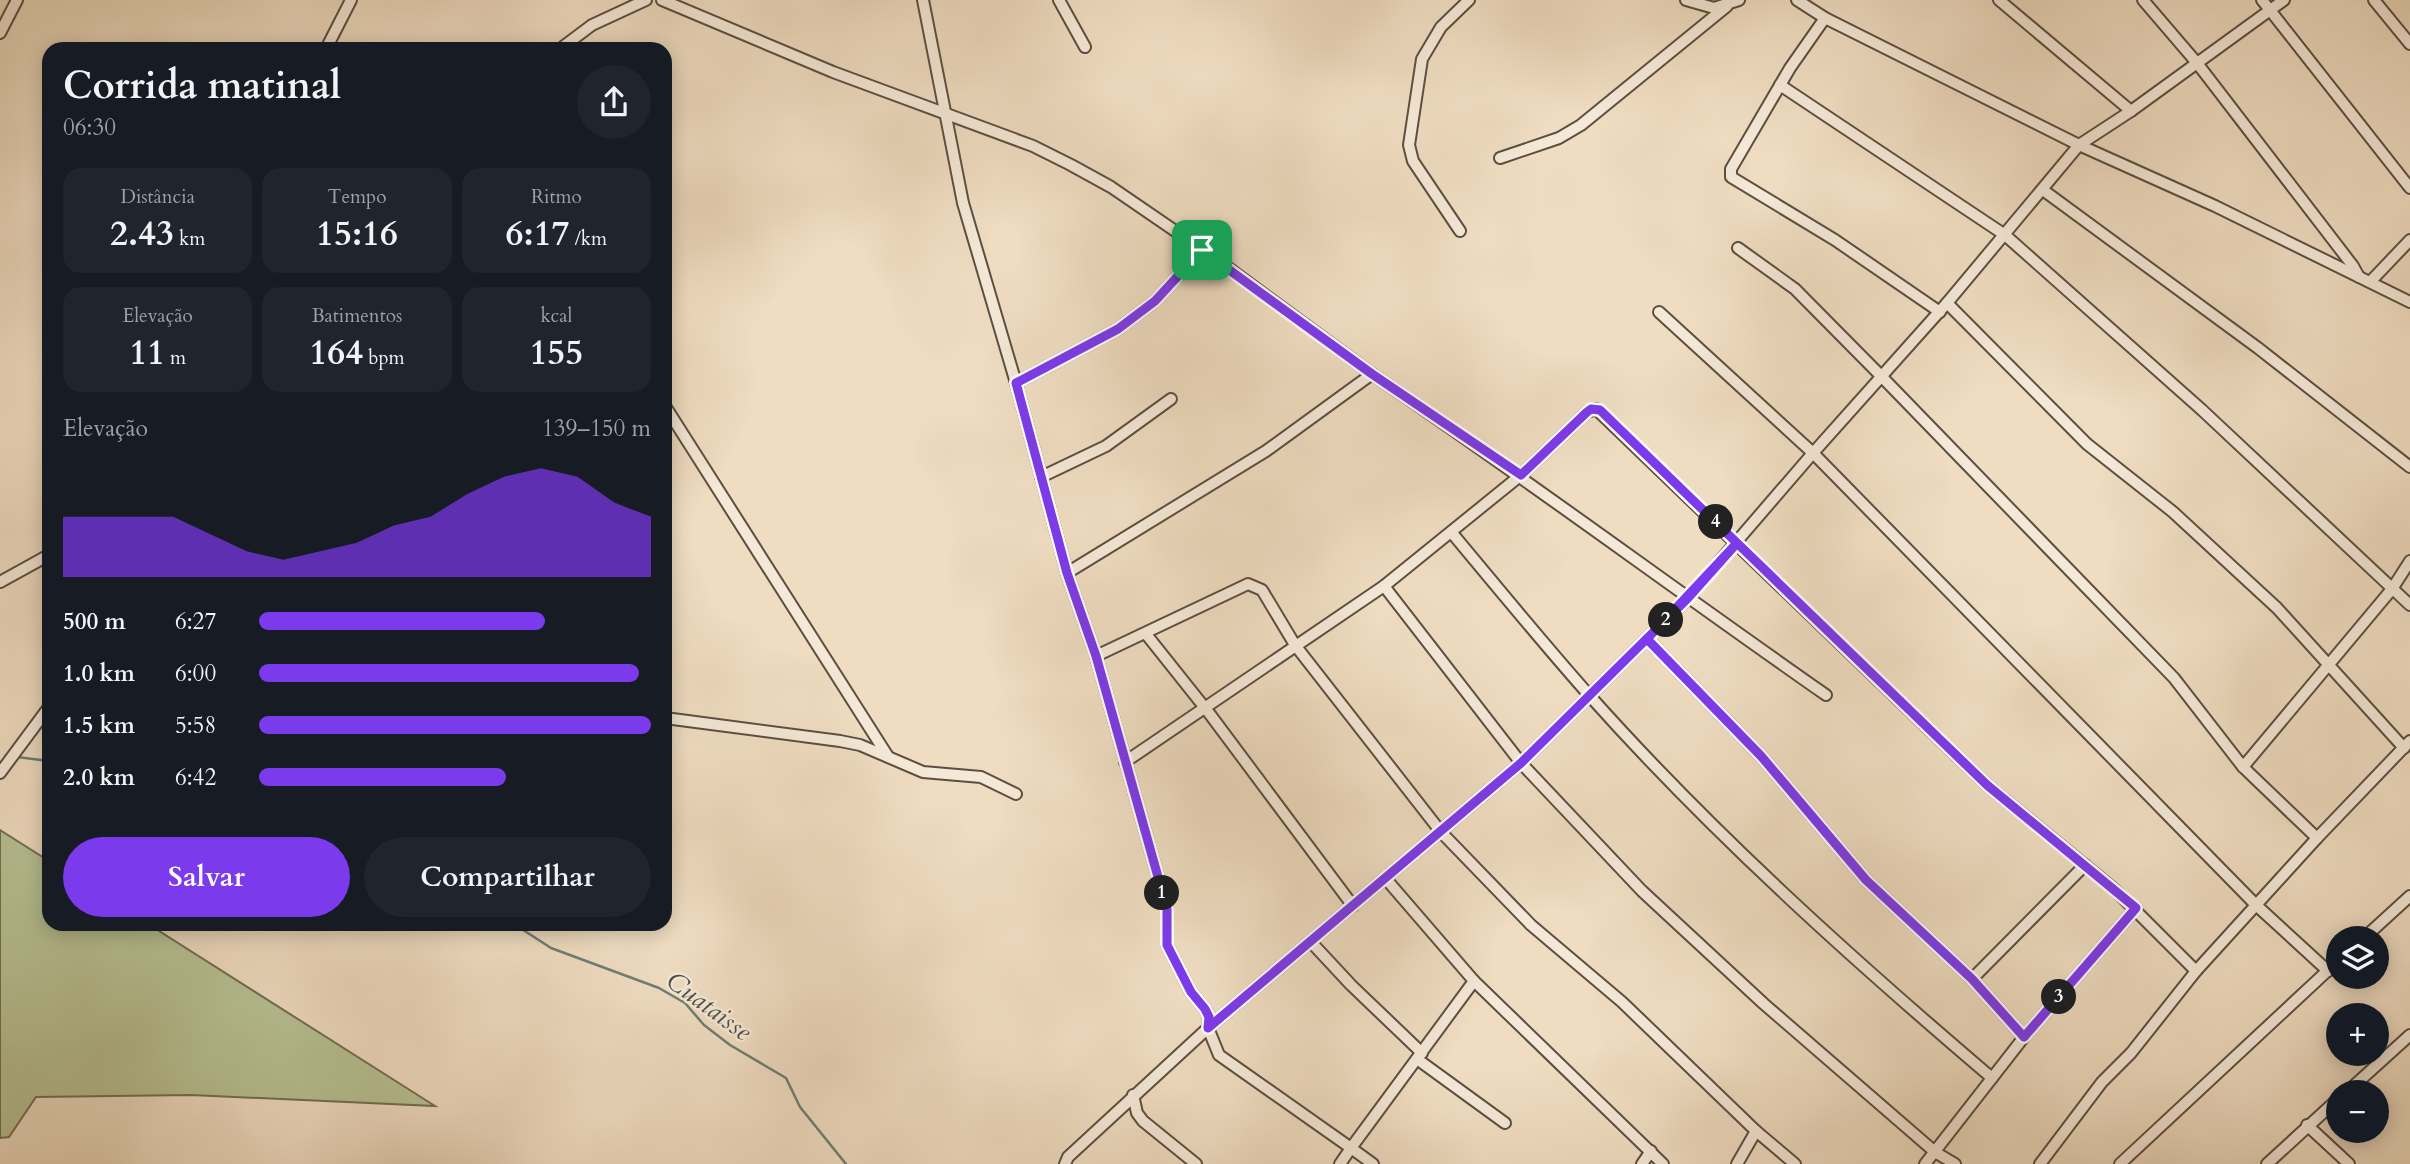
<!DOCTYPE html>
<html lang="pt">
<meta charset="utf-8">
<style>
:root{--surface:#171b24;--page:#20242c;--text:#f1f3f6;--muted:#9ea1a6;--accent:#7c3aed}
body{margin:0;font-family:Cardo,serif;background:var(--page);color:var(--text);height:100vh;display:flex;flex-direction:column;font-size:26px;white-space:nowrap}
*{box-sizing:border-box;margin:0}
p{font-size:23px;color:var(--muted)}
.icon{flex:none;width:38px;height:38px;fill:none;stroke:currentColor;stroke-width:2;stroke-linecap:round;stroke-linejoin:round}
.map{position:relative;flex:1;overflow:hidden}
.details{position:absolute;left:42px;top:42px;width:630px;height:889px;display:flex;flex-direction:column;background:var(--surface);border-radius:21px;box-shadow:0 4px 18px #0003}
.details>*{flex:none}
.tools{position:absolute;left:2326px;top:926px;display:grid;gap:14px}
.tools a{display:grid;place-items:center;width:63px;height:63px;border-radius:50%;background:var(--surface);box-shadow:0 4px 18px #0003;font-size:35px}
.pin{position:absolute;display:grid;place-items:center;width:60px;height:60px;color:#fff;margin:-30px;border-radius:14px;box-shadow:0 4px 10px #0006}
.km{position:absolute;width:35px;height:35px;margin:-18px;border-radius:50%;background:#222;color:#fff;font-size:19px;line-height:35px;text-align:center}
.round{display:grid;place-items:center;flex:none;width:74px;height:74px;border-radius:37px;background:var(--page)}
.summary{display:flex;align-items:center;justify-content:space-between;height:119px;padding:0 21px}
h1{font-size:38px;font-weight:800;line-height:52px}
.stats{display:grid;grid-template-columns:repeat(3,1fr);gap:10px;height:119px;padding:7px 21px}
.stats div{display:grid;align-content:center;border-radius:18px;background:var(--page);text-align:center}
.stats b{font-size:35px;font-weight:800}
.stats small{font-size:19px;font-weight:400}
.stats p{font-size:19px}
.chart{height:196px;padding:14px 21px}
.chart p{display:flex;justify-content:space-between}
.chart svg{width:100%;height:126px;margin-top:7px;fill:var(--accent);opacity:.7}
.button{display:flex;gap:14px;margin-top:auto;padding:14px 21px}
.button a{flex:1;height:80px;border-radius:42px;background:var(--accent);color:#fff;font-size:28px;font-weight:800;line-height:80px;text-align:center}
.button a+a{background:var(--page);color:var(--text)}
ul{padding:0 21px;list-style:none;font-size:23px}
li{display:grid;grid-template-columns:112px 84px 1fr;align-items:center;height:52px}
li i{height:18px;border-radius:9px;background:var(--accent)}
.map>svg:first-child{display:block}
</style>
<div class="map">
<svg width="2410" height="1164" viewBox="0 0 2410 1164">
<rect width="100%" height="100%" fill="#efdcc1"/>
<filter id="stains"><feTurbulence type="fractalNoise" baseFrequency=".00286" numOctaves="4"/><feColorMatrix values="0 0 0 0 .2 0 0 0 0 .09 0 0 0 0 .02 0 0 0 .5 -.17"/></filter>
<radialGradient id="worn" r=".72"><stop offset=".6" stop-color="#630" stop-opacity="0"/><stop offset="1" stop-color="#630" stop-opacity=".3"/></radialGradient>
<polygon fill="#b7c194" stroke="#717055" stroke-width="2" points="0,830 49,861 49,924 148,924 435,1106 191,1095 36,1097 9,1137 0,1138"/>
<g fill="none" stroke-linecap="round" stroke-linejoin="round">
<g stroke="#6e7e72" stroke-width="2.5">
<polyline points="17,757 49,761"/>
<polyline points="514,924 551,948 659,988 685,1003 704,1025 730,1045 786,1078 800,1107 846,1164"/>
</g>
<g stroke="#5c4f41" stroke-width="14">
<g id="street">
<polyline points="662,0 833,72 1033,146 1071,165 1111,187 1219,261 1372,374"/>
<polyline points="923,0 963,203 1016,383 1067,573 1096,656 1167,909 1167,945 1191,992 1205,1009 1209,1017 1208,1028 1068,1157 1065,1164"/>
<polyline points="1059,0 1085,47"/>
<polyline points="1686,0 1714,8 1739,0"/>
<polyline points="1797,0 1825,18 2079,145 2215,206 2410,302"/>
<polyline points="1999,0 2131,111"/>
<polyline points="2143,0 2197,63 2353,266 2359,277"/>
<polyline points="2262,0 2410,188"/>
<polyline points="2374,0 2410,44"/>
<polyline points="1825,18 1790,68 1731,169 1731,177 1835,240 1940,312"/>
<polyline points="0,33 17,0"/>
<polyline points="326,49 351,0"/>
<polyline points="560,49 592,25 646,0"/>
<polyline points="1780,85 2005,235 2202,410 2410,605"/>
<polyline points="1500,158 1559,138 1581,125 1727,6"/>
<polyline points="2043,190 2258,348 2410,467"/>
<polyline points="1460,231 1413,161 1409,145 1422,59 1441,27 1469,0"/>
<polyline points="1738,248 1795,289 1883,378 2174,678 2243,767 2317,838"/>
<polyline points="2370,282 2410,240"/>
<polyline points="1947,303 2087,444 2173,512 2277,608 2404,748"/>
<polyline points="1659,312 1813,453 2256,905 2328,971"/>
<polyline points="1016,383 1118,329 1155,301 1202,250"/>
<polyline points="665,406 887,755"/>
<polyline points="1041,477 1106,446 1171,399"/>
<path d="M1452 533C1497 587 1542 642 1589 695 1712 833 1851 958 1992 1078"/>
<path d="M1067 573 1266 451 1372 374C1525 478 1674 589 1826 695"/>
<polyline points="0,582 49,555"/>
<polyline points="1384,586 1521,763 1642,891 1764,1004 1935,1152 1955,1164"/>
<polyline points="1146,634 1209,713 1353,906"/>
<polyline points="1647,639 1761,756 1866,880 1972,979 2024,1037"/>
<polyline points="1096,656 1248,584 1262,590 1295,645 1441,832 1531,925 1622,1002 1756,1131 1795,1164"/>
<polyline points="665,718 840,741 860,745 923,772 981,777 1016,794"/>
<polyline points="1125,762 1384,586 1521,475 1587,412 1596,409 1987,785 2115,890 2196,971"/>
<polyline points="2243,767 2392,589 2410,561"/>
<polyline points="0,773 49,707"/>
<polyline points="1386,879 1474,981 1663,1164"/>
<polyline points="2364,938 2410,896"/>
<polyline points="1311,942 1351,985 1422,1053"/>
<polyline points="1972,979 2085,865"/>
<polyline points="1417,1059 1505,1123"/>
<polyline points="2347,1092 2410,1035"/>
<polyline points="1133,1095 1137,1113 1143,1121 1196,1164"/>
<polyline points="2307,1125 2349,1164"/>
<polyline points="1340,1164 1351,1148 1219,1055 1208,1028 1521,763 1688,598 1813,453 1947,303 2079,145 2131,111 2284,0"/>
<polyline points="1373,1164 1351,1148 1474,981"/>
<polyline points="1642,1164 1651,1151"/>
<polyline points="1737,1164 1756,1131"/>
<polyline points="1925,1164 2024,1037 2136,908"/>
<polyline points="2040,1164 2102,1082 2131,1053 2196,971 2317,838 2410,741"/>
<polyline points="2120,1164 2338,961"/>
<polyline points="2267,1164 2338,1099"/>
</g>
</g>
<use href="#street" stroke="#f5e8d7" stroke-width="10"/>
</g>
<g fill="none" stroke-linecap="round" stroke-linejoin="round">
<g stroke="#fff" stroke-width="14">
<polyline id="route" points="1202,250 1155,301 1118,329 1016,383 1067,573 1096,656 1167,909 1167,945 1191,992 1205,1009 1209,1017 1208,1028 1521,763 1688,598 1737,543 1987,785 2136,908 2024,1037 1972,979 1866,880 1761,756 1647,639 1737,543 1600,410 1591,409 1587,412 1521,475 1372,374 1202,250"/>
</g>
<use href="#route" stroke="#7c3aed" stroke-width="9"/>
</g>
<g text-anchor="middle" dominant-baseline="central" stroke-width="5" stroke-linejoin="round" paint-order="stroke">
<g font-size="26" font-style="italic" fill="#4c4f44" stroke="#f5e8d7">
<text transform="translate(709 1006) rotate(36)">Cuataisse</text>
</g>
</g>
<rect width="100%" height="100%" filter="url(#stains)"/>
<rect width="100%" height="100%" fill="url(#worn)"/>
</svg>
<div class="tools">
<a><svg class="icon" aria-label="layers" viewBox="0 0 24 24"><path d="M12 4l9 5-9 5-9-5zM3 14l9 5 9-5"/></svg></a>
<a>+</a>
<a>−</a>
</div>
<div class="pin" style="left:1202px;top:250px;background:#1e9e55"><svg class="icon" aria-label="arrive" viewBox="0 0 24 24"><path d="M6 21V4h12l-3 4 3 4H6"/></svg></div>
<b class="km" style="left:1162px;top:893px">1</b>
<b class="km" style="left:1666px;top:620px">2</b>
<b class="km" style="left:2059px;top:997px">3</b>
<b class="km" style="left:1716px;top:522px">4</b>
<section class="details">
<div class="summary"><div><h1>Corrida matinal</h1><p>06:30</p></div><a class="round"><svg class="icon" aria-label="share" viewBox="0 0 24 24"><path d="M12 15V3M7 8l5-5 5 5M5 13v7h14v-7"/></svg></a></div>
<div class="stats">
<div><p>Distância</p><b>2.43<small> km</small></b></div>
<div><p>Tempo</p><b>15:16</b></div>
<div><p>Ritmo</p><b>6:17<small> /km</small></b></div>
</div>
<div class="stats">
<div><p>Elevação</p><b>11<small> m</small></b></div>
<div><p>Batimentos</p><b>164<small> bpm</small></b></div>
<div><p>kcal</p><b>155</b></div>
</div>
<div class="chart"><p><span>Elevação</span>139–150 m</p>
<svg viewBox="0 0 160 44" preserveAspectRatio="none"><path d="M0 44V23L10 23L20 23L30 23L40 29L50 35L60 38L70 35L80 32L90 26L100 23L110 15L120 9L130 6L140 9L150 18L160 23V44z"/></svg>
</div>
<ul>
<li><b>500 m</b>6:27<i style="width:73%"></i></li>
<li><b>1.0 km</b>6:00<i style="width:97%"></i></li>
<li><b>1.5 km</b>5:58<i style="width:100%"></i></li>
<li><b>2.0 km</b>6:42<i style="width:63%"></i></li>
</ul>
<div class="button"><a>Salvar</a><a>Compartilhar</a></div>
</section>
</div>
